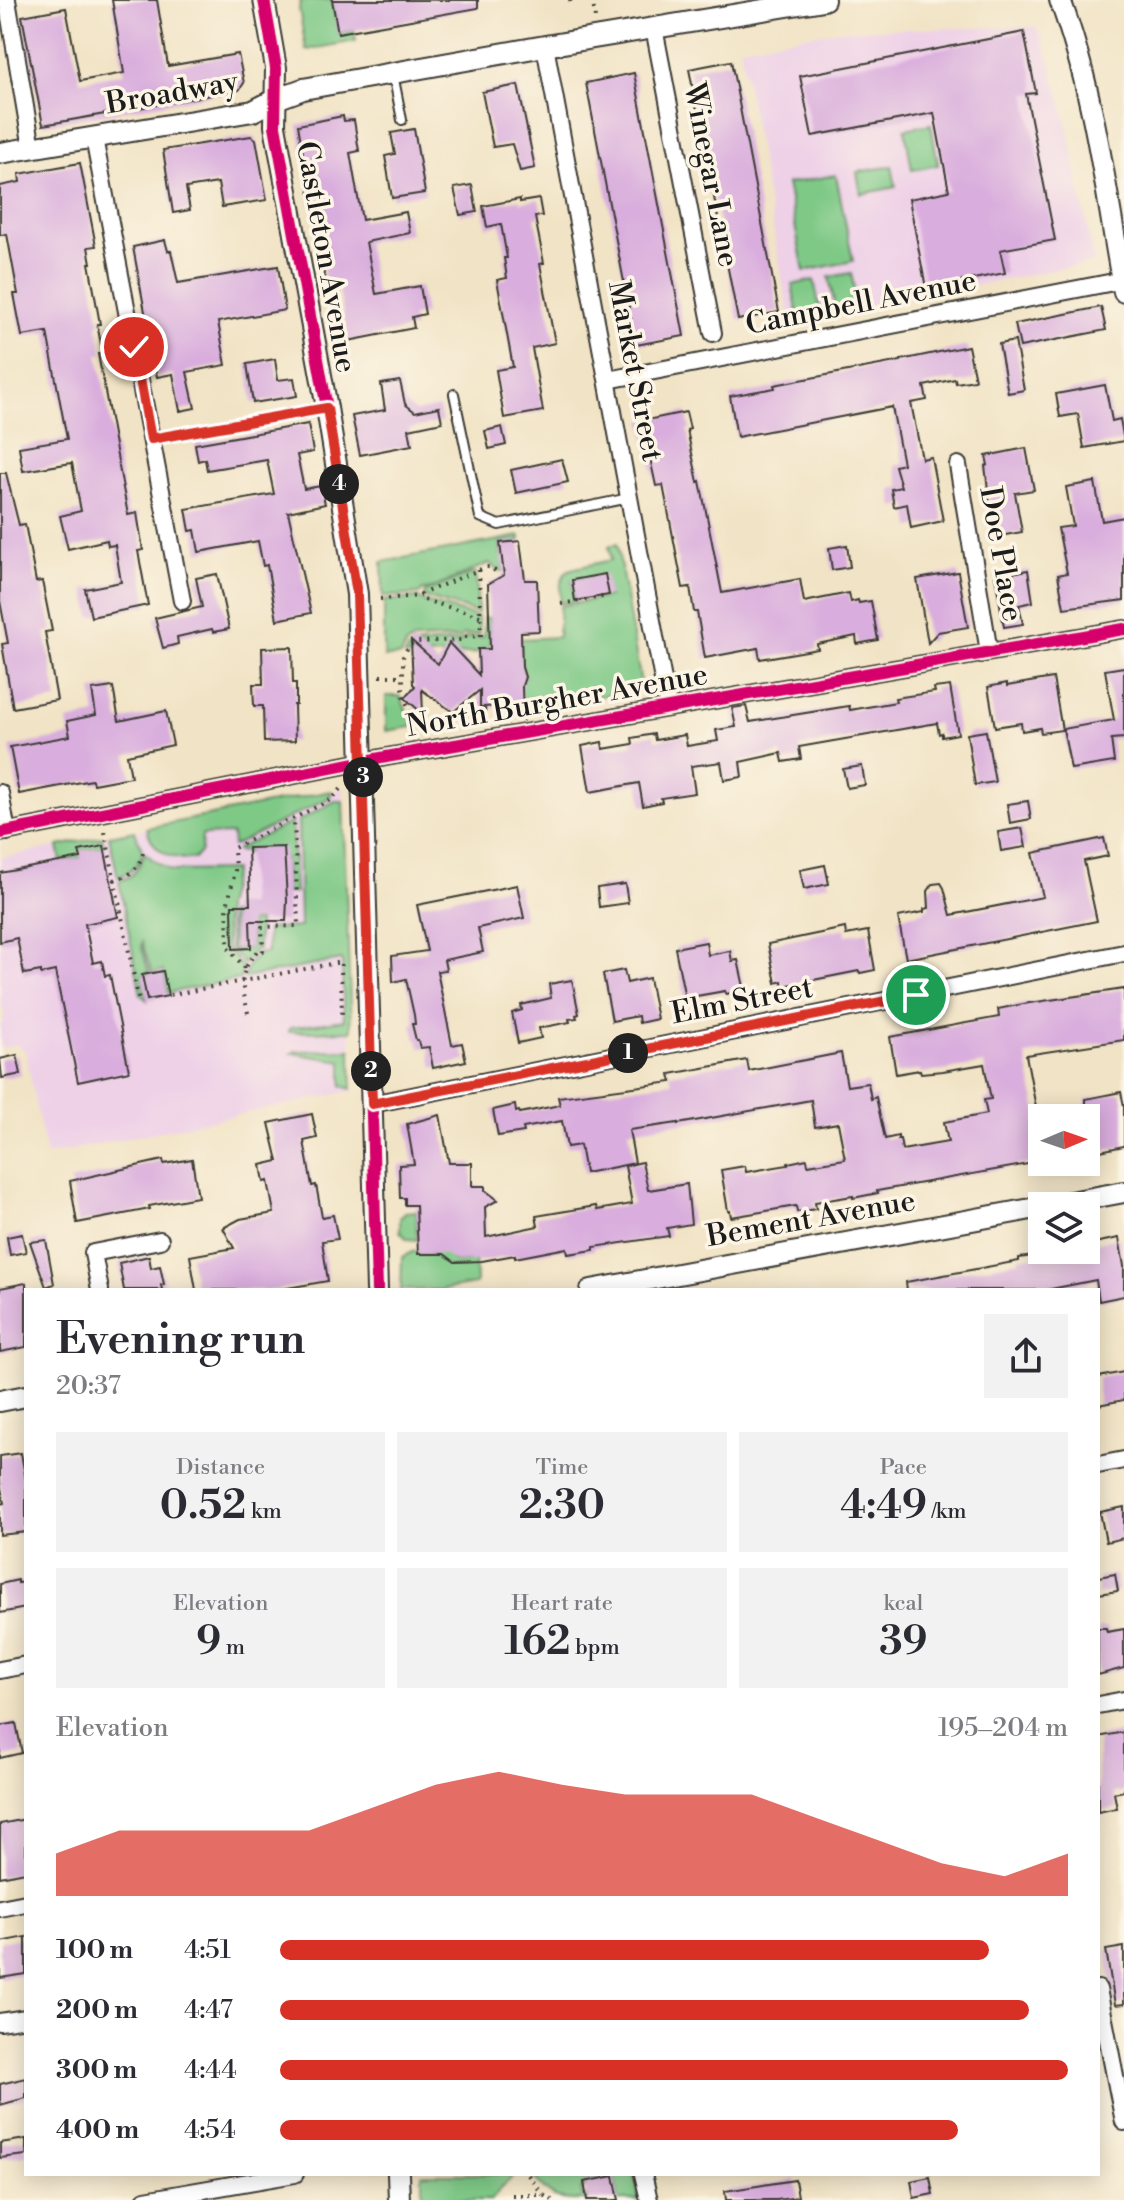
<!DOCTYPE html>
<meta charset="utf-8">
<style>
:root{--surface:#fff;--page:#f2f2f3;--text:#2b2b33;--muted:#7c7c81;--accent:#d93025}
body{margin:0;font-family:"Libre Bodoni",serif;background:var(--page);color:var(--text);height:100vh;display:flex;flex-direction:column;font-size:30px;white-space:nowrap}
*{box-sizing:border-box;margin:0}
p{font-size:26px;color:var(--muted)}
.icon{flex:none;width:44px;height:44px;fill:none;stroke:currentColor;stroke-width:2;stroke-linecap:round;stroke-linejoin:round}
.map{position:relative;flex:1;overflow:hidden}
.drawer{position:absolute;left:24px;top:1288px;width:1076px;height:888px;display:flex;flex-direction:column;background:var(--surface);border-radius:0px;box-shadow:0 4px 20px #0003}
.drawer>*{flex:none}
.needle{width:52px;rotate:88deg}
.controls{position:absolute;left:1028px;top:1104px;display:grid;gap:16px}
.controls a{display:grid;place-items:center;width:72px;height:72px;border-radius:0px;background:var(--surface);box-shadow:0 4px 20px #0003;font-size:40px}
.pin{position:absolute;display:grid;place-items:center;width:68px;height:68px;color:#fff;margin:-34px;border:4px solid #fff;border-radius:50%;box-shadow:0 2px 8px #0007}
.km{position:absolute;width:40px;height:40px;margin:-20px;border-radius:50%;background:#222;color:#fff;font-size:22px;line-height:40px;text-align:center}
.round{display:grid;place-items:center;flex:none;width:84px;height:84px;border-radius:0px;background:var(--page)}
.head{display:flex;align-items:center;justify-content:space-between;height:136px;padding:0 32px}
h1{font-size:44px;font-weight:600;line-height:60px}
.figures{display:grid;grid-template-columns:repeat(3,1fr);gap:12px;height:136px;padding:8px 32px}
.figures div{display:grid;align-content:center;border-radius:0px;background:var(--page);text-align:center}
.figures b{font-size:40px;font-weight:600}
.figures small{font-size:22px;font-weight:400}
.figures p{font-size:22px}
.chart{height:224px;padding:16px 32px}
.chart p{display:flex;justify-content:space-between}
.chart svg{width:100%;height:144px;margin-top:8px;fill:var(--accent);opacity:.7}
ul{padding:0 32px;list-style:none;font-size:26px}
li{display:grid;grid-template-columns:128px 96px 1fr;align-items:center;height:60px}
li i{height:20px;border-radius:10px;background:var(--accent)}
.map>svg:first-child{display:block}
</style>
<div class="map">
<svg width="1124" height="2200" viewBox="0 0 1124 2200">
<rect width="100%" height="100%" fill="#fcf5e5"/>
<filter id="ink" filterUnits="userSpaceOnUse"><feTurbulence type="fractalNoise" baseFrequency=".0125" numOctaves="2"/><feDisplacementMap in="SourceGraphic" scale="16" xChannelSelector="R" yChannelSelector="G"/><feConvolveMatrix kernelMatrix="1 2 1 2 8 2 1 2 1" color-interpolation-filters="sRGB"/></filter>
<filter id="wash" filterUnits="userSpaceOnUse"><feTurbulence type="fractalNoise" baseFrequency=".006" numOctaves="4" result="noise"/><feDisplacementMap in="SourceGraphic" scale="32" xChannelSelector="R" yChannelSelector="G"/><feGaussianBlur stdDeviation="1.8" result="paint"/><feColorMatrix in="noise" values="0 0 0 0 0 0 0 0 0 0 0 0 0 0 0 0 0 1.4 0 .05"/><feComposite in="paint" operator="in"/></filter>
<g filter="url(#wash)">
<rect width="100%" height="100%" fill="#f1e3c5"/>
<g fill="#eed0e7">
<polygon points="1035,27 1042,39 1052,68 1067,123 1094,262 790,321 740,47 839,30"/>
<polygon points="343,789 352,1091 46,1155 25,1051 17,1045 0,1048 0,1026 3,1021 4,1013 0,1001 0,858"/>
</g>
<g fill="#7fc987" stroke="#4e7252" stroke-width="2">
<polygon points="301,0 332,0 338,33 354,30 356,41 306,50 299,8"/>
<polygon points="931,124 938,165 912,170 905,129"/>
<polygon points="892,166 896,187 861,194 857,172"/>
<polygon points="836,175 853,261 804,271 787,184"/>
<polygon points="851,273 858,308 836,312 829,277"/>
<polygon points="814,280 821,315 799,319 792,285"/>
<polygon points="520,536 520,541 500,543 504,571 498,571 489,563 431,589 423,590 419,594 383,597 382,562"/>
<path d="M617 544 642 689 518 710V688L525 677 521 666V639L558 637 560 606 609 597 604 575 572 580 575 601 560 603C561 590 558 576 571 569L611 560 609 546Z"/>
<polygon points="473,573 476,573 478,613 424,597 425,592"/>
<polygon points="419,598 425,602 478,617 479,634 463,635 461,638 413,640 406,645 401,656 384,657 384,601"/>
<polygon points="484,618 489,618 490,649 479,649 478,653 456,654 448,647 444,655 423,656 423,650 418,647 412,656 405,656 408,650 414,645 463,641 465,638 484,637"/>
<polygon points="386,696 400,696 407,712 418,720 418,726 386,731"/>
<path d="M331 791V796L327 799 233 846 232 834 202 835 201 851 194 859C172 860 152 852 147 828Z"/>
<polygon points="335,801 343,801 351,1031 289,1032 290,1028 344,1020 342,960 244,978 249,964 258,954 267,953 267,929 300,927 298,821"/>
<polygon points="290,823 292,823 295,893 287,893 285,856 237,851 237,849"/>
<path d="M135 831C136 837 142 846 142 851 142 864 128 874 118 877L109 836Z"/>
<polygon points="102,837 104,846 80,851 81,858 61,861 58,846"/>
<path d="M145 853 156 862 172 871 234 870 225 907 226 948 243 968 240 979 167 993 163 971 152 973 142 942 141 945 149 973 142 975 147 1000 141 995 119 881C134 877 139 868 145 853Z"/>
<polygon points="229,914 232,914 233,949 251,948 250,922 258,921 258,949 256,949 244,964 230,948"/>
<polygon points="351,1050 352,1089 342,1086 342,1061 292,1053 296,1051"/>
<polygon points="416,1211 417,1240 407,1239 400,1231 400,1218 405,1212"/>
<polygon points="433,1240 455,1262 470,1261 475,1254 476,1284 441,1290 401,1290 402,1257 412,1252 418,1251 419,1254 433,1254"/>
<polygon points="422,2174 516,2174 501,2188 492,2200 422,2200"/>
<path d="M531 2174H634L639 2200H619L614 2176 584 2182V2187L581 2188 582 2196H586L587 2200C554 2200 552 2200 531 2174Z"/>
</g>
<g id="blocks">
<g fill="#d9addd">
<polygon points="112,0 157,0 168,66 238,54 244,83 239,90 43,125 22,16 66,8 80,81 124,73"/>
<polygon points="332,0 478,0 478,8 338,33"/>
<polygon points="1024,32 1036,93 1026,94 1055,240 1000,250 1005,273 926,288 909,199 949,191 934,113 812,136 800,76"/>
<polygon points="731,61 779,312 738,320 689,69"/>
<polygon points="634,73 684,336 636,345 586,83"/>
<polygon points="518,85 535,168 520,171 512,144 493,147 482,92"/>
<polygon points="343,116 344,121 354,120 359,151 350,153 362,220 406,212 410,233 366,242 376,294 420,286 425,314 412,317 414,328 348,341 338,284 326,286 298,125"/>
<polygon points="414,129 425,193 392,198 385,156 395,154 391,133"/>
<polygon points="251,136 256,139 267,200 222,207 218,183 186,188 190,210 173,213 163,150"/>
<polygon points="80,163 96,246 88,247 91,263 89,263 100,324 97,324 103,354 98,354 128,515 137,513 143,550 138,551 148,605 91,617 85,589 121,582 115,545 108,546 107,540 68,549 60,516 81,511 72,463 23,471 19,447 67,439 47,332 22,336 14,294 18,294 7,234 0,235 0,186 20,182 19,174"/>
<polygon points="472,185 477,212 460,215 454,188"/>
<polygon points="520,199 520,202 539,199 542,216 535,217 544,263 540,264 555,343 532,348 543,411 504,418 496,370 513,367 497,280 507,278 504,258 507,258 501,224 487,227 483,206"/>
<polygon points="165,240 168,251 171,251 178,283 278,266 285,310 218,322 226,365 187,372 195,408 180,411 173,374 157,377 133,247"/>
<polygon points="1101,307 1106,330 1020,347 1015,324"/>
<polygon points="1015,341 1024,390 1008,393 999,344"/>
<polygon points="968,346 975,380 956,383 955,379 924,386 927,400 911,403 922,459 931,457 943,521 911,528 907,504 894,507 891,489 901,487 895,466 903,464 892,407 737,437 730,396 775,388 774,385 901,361 901,360"/>
<polygon points="275,359 278,380 294,378 297,396 253,403 247,364"/>
<polygon points="400,381 405,404 415,412 439,407 442,422 409,429 412,445 360,455 352,416 385,410 381,384"/>
<polygon points="1105,385 1112,421 1120,419 1124,441 1084,448 1078,414 1060,417 1056,394"/>
<polygon points="686,412 690,429 687,430 698,482 700,481 722,593 800,579 804,602 849,593 851,602 858,600 859,603 871,601 878,640 857,644 856,636 817,644 818,649 760,659 758,648 705,658 697,612 694,612 690,587 683,588 663,485 656,486 642,421"/>
<polygon points="308,424 313,452 297,455 304,489 321,486 325,504 288,512 311,613 277,620 267,565 263,566 258,541 199,552 195,530 190,531 186,509 274,494 267,460 207,470 205,459 198,461 195,444"/>
<polygon points="502,427 506,445 489,449 485,431"/>
<polygon points="1026,448 1034,490 1015,493 1022,532 994,537 985,466 988,465 986,456"/>
<polygon points="562,459 568,482 516,493 511,470"/>
<polygon points="0,473 6,473 19,525 25,524 36,582 42,581 52,631 45,632 57,700 13,708 2,644 8,643 0,601"/>
<polygon points="1095,482 1102,521 1124,517 1124,600 1064,608 1058,575 1067,573 1058,528 1073,526 1066,487"/>
<polygon points="520,541 525,580 537,580 539,631 521,632 522,667 525,677 522,686 523,720 509,706 480,707 480,690 453,712 422,690 423,714 405,698 415,686 413,684 411,640 438,664 449,643 479,675 478,649 490,649 488,584 504,575 500,543"/>
<polygon points="847,545 850,567 832,570 829,548"/>
<polygon points="1028,570 1033,602 1019,605 1023,624 1004,627 995,576"/>
<polygon points="958,572 968,627 938,632 928,643 917,579"/>
<polygon points="217,574 229,629 213,632 212,629 177,637 178,644 163,648 155,618 202,607 196,578"/>
<polygon points="605,574 609,595 575,601 572,580"/>
<polygon points="292,647 293,683 296,683 296,705 294,705 295,741 264,742 263,706 254,706 253,684 263,684 262,648"/>
<polygon points="1124,667 1124,738 1111,739 1114,762 1071,769 1063,729 1114,720 1105,670"/>
<polygon points="1053,678 1062,730 1041,733 1040,728 1022,731 1021,723 995,727 988,687 1007,683 1007,686"/>
<polygon points="950,686 958,734 942,737 942,733 939,734 937,723 799,747 801,759 783,762 781,753 740,762 742,777 724,780 721,762 691,766 695,793 661,798 662,802 643,806 639,783 590,792 582,746 602,742 603,749 633,744 632,738 654,734 655,740 685,735 687,746 718,741 716,730 736,727 732,708 746,706 750,722 849,706 850,710 896,702 895,698 935,692 934,688"/>
<polygon points="113,687 119,721 166,711 173,745 127,755 131,777 93,784 92,780 19,794 10,747 70,736 67,721 96,715 92,690"/>
<polygon points="986,731 995,782 975,785 967,734"/>
<polygon points="862,766 865,785 847,788 843,769"/>
<polygon points="1028,801 1031,819 1010,823 1007,804"/>
<polygon points="1022,828 1026,847 1001,851 998,832"/>
<polygon points="1104,838 1108,856 1084,861 1097,921 906,959 898,917 924,912 924,909 929,908 928,891 933,884 941,883 944,888 951,915 1043,897 1033,853"/>
<polygon points="104,846 118,917 85,924 93,963 102,961 105,976 110,975 129,1071 78,1082 55,971 41,974 41,971 24,974 17,938 0,942 0,873 81,858 79,851"/>
<polygon points="284,847 287,900 286,921 250,921 251,948 233,949 232,905 250,905 248,848"/>
<polygon points="825,865 829,884 804,889 800,870"/>
<polygon points="625,884 628,903 599,907 597,888"/>
<polygon points="517,885 524,918 478,928 483,952 444,960 446,970 437,971 452,1045 462,1043 466,1061 433,1068 429,1047 420,1048 418,1040 416,1040 412,1024 415,1024 414,1015 406,979 393,982 392,956 427,951 417,905"/>
<polygon points="845,928 846,935 868,931 875,970 860,973 859,971 783,986 782,981 776,983 768,944"/>
<polygon points="706,942 708,955 730,951 732,961 738,960 744,987 740,988 740,991 726,994 725,991 685,998 675,948"/>
<polygon points="624,970 627,983 649,978 657,1019 639,1023 638,1016 612,1021 603,974"/>
<polygon points="163,971 168,996 147,1000 142,975"/>
<polygon points="572,980 579,1014 576,1015 577,1018 569,1019 570,1022 539,1028 541,1038 518,1043 512,1013 522,1010 521,1005 551,998 549,984"/>
<polygon points="1124,989 1124,1040 1026,1055 1038,1118 1036,1118 1041,1145 1038,1145 1039,1162 877,1191 878,1193 853,1198 853,1196 815,1202 816,1209 797,1212 796,1206 731,1217 730,1211 728,1211 721,1170 745,1166 746,1172 788,1165 788,1163 807,1159 808,1165 845,1159 838,1123 815,1127 811,1100 678,1124 678,1123 629,1130 635,1163 585,1173 580,1145 567,1147 562,1121 523,1128 524,1132 498,1136 493,1110 515,1105 516,1112 519,1111 520,1113 560,1105 558,1097 672,1082 670,1074 747,1060 749,1071 841,1053 847,1086 868,1083 871,1099 876,1097 885,1139 898,1136 898,1139 900,1139 902,1150 948,1142 944,1122 987,1114 984,1100 991,1099 984,1064 943,1071 921,1073 920,1070 896,1074 890,1037 999,1017 998,1009 1023,1004"/>
<polygon points="17,1055 21,1074 2,1078 0,1059"/>
<polygon points="1121,1092 1124,1106 1124,1146 1086,1154 1086,1099"/>
<polygon points="312,1114 317,1138 304,1141 312,1186 316,1185 322,1217 333,1215 338,1239 322,1241 328,1281 276,1290 196,1290 190,1256 234,1248 223,1228 240,1219 274,1213 268,1181 264,1182 261,1165 278,1161 269,1123"/>
<polygon points="440,1115 449,1163 472,1163 472,1186 485,1186 485,1190 498,1200 485,1207 486,1237 538,1226 536,1216 596,1206 597,1210 632,1204 625,1166 642,1162 648,1190 687,1184 691,1224 667,1228 669,1236 594,1247 594,1250 568,1254 567,1248 515,1258 515,1255 482,1261 455,1262 444,1254 418,1254 416,1205 405,1205 405,1198 400,1198 399,1165 414,1164 407,1124"/>
<polygon points="192,1159 198,1197 149,1206 150,1209 77,1223 70,1181 163,1160 164,1164"/>
<polygon points="22,1234 26,1252 10,1255 7,1237"/>
<polygon points="1119,1238 1124,1266 1124,1296 1099,1301 1096,1280 1046,1290 907,1290 906,1282 1019,1261 1019,1258 1054,1253 1054,1250 1090,1250 1089,1244"/>
<polygon points="46,1240 54,1284 46,1287 30,1242"/>
<polygon points="149,1256 151,1268 160,1266 164,1284 161,1285 162,1290 124,1290 119,1263"/>
<polygon points="26,1283 26,1347 0,1352 0,1288"/>
<polygon points="1124,1372 1124,1400 1098,1405 1098,1377"/>
<polygon points="21,1453 26,1480 26,1532 0,1535 0,1504 4,1503 0,1483 0,1456"/>
<polygon points="1124,1507 1124,1538 1106,1542 1100,1512"/>
<polygon points="1115,1574 1118,1591 1098,1594 1098,1577"/>
<polygon points="18,1580 18,1583 26,1582 26,1608 0,1613 0,1584"/>
<polygon points="1098,1628 1106,1628 1107,1632 1124,1629 1124,1668 1098,1675"/>
<polygon points="16,1723 22,1753 0,1758 0,1726"/>
<polygon points="1124,1732 1124,1791 1114,1793 1117,1808 1098,1812 1098,1737"/>
<polygon points="26,1819 26,1872 0,1877 0,1824"/>
<polygon points="26,1937 26,1974 0,1978 0,1942"/>
<polygon points="1124,1947 1124,2004 1115,2005 1106,1950"/>
<polygon points="26,2078 26,2098 0,2105 0,2084"/>
<polygon points="26,2139 26,2155 0,2158 0,2143"/>
<polygon points="614,2176 619,2200 587,2200 584,2182"/>
<polygon points="930,2177 933,2194 914,2198 911,2181"/>
<polygon points="795,2180 798,2197 777,2200 726,2200 725,2191"/>
</g>
</g>
</g>
<g filter="url(#ink)">
<use href="#blocks" fill-opacity="0" stroke="#3c3a35" stroke-width="2"/>
<g fill="none" stroke-linecap="round" stroke-linejoin="round">
<g stroke="#3c3a35" stroke-width="12">
<g id="service">
<polyline points="393,74 402,120"/>
<polyline points="454,394 480,517 499,525 629,498"/>
<polyline points="151,439 326,408"/>
</g>
</g>
<g stroke="#3c3a35" stroke-width="20">
<g id="minor">
<polyline points="7,0 32,148"/>
<polyline points="654,28 713,333"/>
<polyline points="545,46 668,707"/>
<polyline points="94,138 182,601"/>
<polyline points="608,380 1124,280"/>
<polyline points="958,465 989,652"/>
<polyline points="0,793 7,832"/>
<polyline points="0,833 386,757 1124,629"/>
<polyline points="372,1104 1124,953"/>
<polyline points="100,1290 93,1253 160,1240"/>
<polyline points="1098,1465 1124,1460"/>
<polyline points="0,1670 26,1665"/>
<polyline points="1098,1705 1124,1700"/>
<polyline points="0,1908 26,1903"/>
<polyline points="1098,1989 1124,2122"/>
<polyline points="0,2022 26,2018"/>
<polyline points="643,2174 649,2200"/>
<polyline points="145,2200 295,2174"/>
</g>
</g>
<g stroke="#3c3a35" stroke-width="24">
<g id="tertiary">
<polyline points="264,0 276,68 275,126 327,408 357,594 377,1290"/>
<path d="M1060 0C1095 94 1106 193 1124 292"/>
<polyline points="0,153 253,111 276,99 303,89 545,46 824,0"/>
<polyline points="1049,1206 1124,1192"/>
<polyline points="591,1290 1042,1207"/>
<polyline points="0,1401 26,1396"/>
<polyline points="398,2174 399,2200"/>
</g>
</g>
<g stroke="#3c3a35" stroke-width="4" stroke-dasharray="2 6" stroke-linecap="butt">
<polyline points="570,0 571,6"/>
<polyline points="593,0 595,19"/>
<polyline points="479,570 481,636 464,637 461,640 416,642 409,645 403,657 403,695 410,711 418,718 430,722 471,714 480,710 503,708 511,716"/>
<polyline points="380,599 421,596"/>
<polyline points="561,604 608,596"/>
<polyline points="480,616 424,600 421,594 486,567 491,567 498,574"/>
<polyline points="380,676 403,676"/>
<polyline points="105,832 139,1002"/>
<path d="M114 880C131 876 138 869 143 853"/>
<polyline points="245,968 228,948 227,907 235,871 234,848 332,799 343,787"/>
<polyline points="170,995 341,962 342,1019"/>
<path d="M248 1013C242 985 237 975 257 951H263L262 927 298 926 294 818"/>
<polyline points="528,2175 543,2195"/>
<polyline points="512,2195 543,2195 552,2200"/>
</g>
<use href="#service" stroke="#fff" stroke-width="8"/>
<use href="#minor" stroke="#fff" stroke-width="16"/>
<use href="#tertiary" stroke="#fff" stroke-width="20"/>
<g stroke="#fcf5e5" stroke-width="17">
<g id="cycleway">
<polyline points="264,0 276,68 275,126 327,408 357,594 377,1290"/>
<polyline points="0,833 386,757 1124,629"/>
</g>
</g>
<use href="#cycleway" stroke="#d6006c" stroke-width="12"/>
</g>
</g>
<g fill="none" stroke-linecap="round" stroke-linejoin="round" filter="url(#ink)">
<g stroke="#fff" stroke-width="16">
<polyline id="route" points="134,347 151,439 327,408 357,594 372,1104 916,995"/>
</g>
<use href="#route" stroke="#d93025" stroke-width="10"/>
</g>
<g text-anchor="middle" dominant-baseline="central" stroke-width="7" stroke-linejoin="round" paint-order="stroke">
<g font-size="30" fill="#1c1c1c" stroke="#fcf5e5">
<text transform="translate(172 93) rotate(-10)">Broadway</text>
<text transform="translate(711 175) rotate(79)">Winegar Lane</text>
<text transform="translate(326 257) rotate(80)">Castleton Avenue</text>
<text transform="translate(861 303) rotate(-11)">Campbell Avenue</text>
<text transform="translate(635 371) rotate(79)">Market Street</text>
<text transform="translate(1001 554) rotate(80)">Doe Place</text>
<text transform="translate(557 701) rotate(-10)">North Burgher Avenue</text>
<text transform="translate(742 1001) rotate(-11)">Elm Street</text>
<text transform="translate(811 1219) rotate(-10)">Bement Avenue</text>
</g>
</g>
</svg>
<div class="controls">
<a><svg class="needle" viewBox="-14 -14 28 28"><path d="M0-13l5 13h-10z" fill="#e53935"/><path d="M0 13l5-13h-10z" fill="#7c7c81"/></svg></a>
<a><svg class="icon" aria-label="layers" viewBox="0 0 24 24"><path d="M12 4l9 5-9 5-9-5zM3 14l9 5 9-5"/></svg></a>
</div>
<div class="pin" style="left:916px;top:995px;background:#1e9e55"><svg class="icon" aria-label="arrive" viewBox="0 0 24 24"><path d="M6 21V4h12l-3 4 3 4H6"/></svg></div>
<div class="pin" style="left:134px;top:347px;background:#d93025"><svg class="icon" aria-label="check" viewBox="0 0 24 24"><path d="M5 12l5 5 9-10"/></svg></div>
<b class="km" style="left:628px;top:1053px">1</b>
<b class="km" style="left:371px;top:1071px">2</b>
<b class="km" style="left:363px;top:777px">3</b>
<b class="km" style="left:339px;top:484px">4</b>
<section class="drawer">
<div class="head"><div><h1>Evening run</h1><p>20:37</p></div><a class="round"><svg class="icon" aria-label="share" viewBox="0 0 24 24"><path d="M12 15V3M7 8l5-5 5 5M5 13v7h14v-7"/></svg></a></div>
<div class="figures">
<div><p>Distance</p><b>0.52<small> km</small></b></div>
<div><p>Time</p><b>2:30</b></div>
<div><p>Pace</p><b>4:49<small> /km</small></b></div>
</div>
<div class="figures">
<div><p>Elevation</p><b>9<small> m</small></b></div>
<div><p>Heart rate</p><b>162<small> bpm</small></b></div>
<div><p>kcal</p><b>39</b></div>
</div>
<div class="chart"><p><span>Elevation</span>195–204 m</p>
<svg viewBox="0 0 160 44" preserveAspectRatio="none"><path d="M0 44V31L10 24L20 24L30 24L40 24L50 17L60 10L70 6L80 10L90 13L100 13L110 13L120 20L130 27L140 34L150 38L160 31V44z"/></svg>
</div>
<ul>
<li><b>100 m</b>4:51<i style="width:90%"></i></li>
<li><b>200 m</b>4:47<i style="width:95%"></i></li>
<li><b>300 m</b>4:44<i style="width:100%"></i></li>
<li><b>400 m</b>4:54<i style="width:86%"></i></li>
</ul>
</section>
</div>
